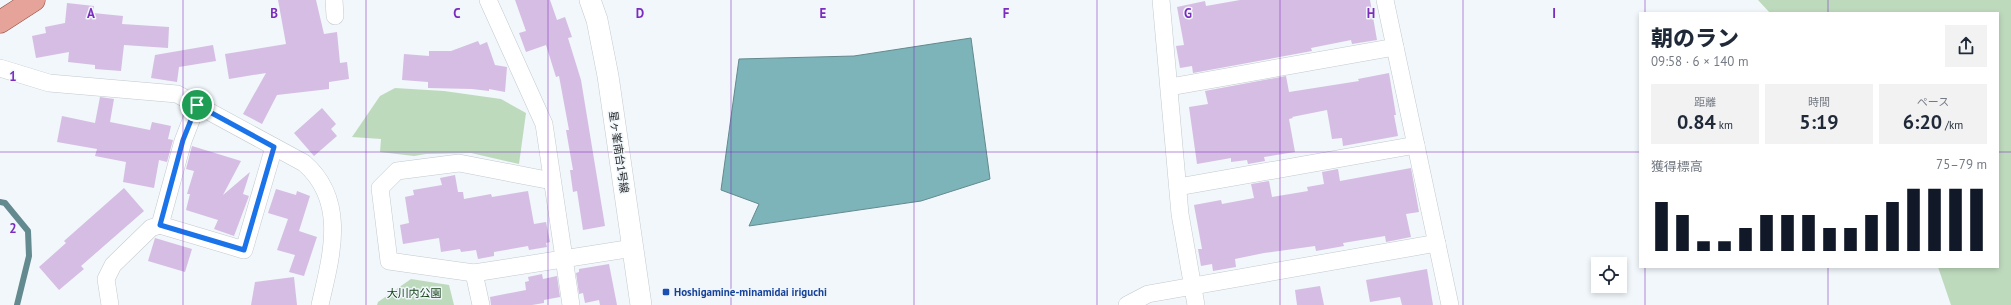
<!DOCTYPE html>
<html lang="ja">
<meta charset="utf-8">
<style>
:root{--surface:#fff;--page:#f2f2f3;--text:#1f2937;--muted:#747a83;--accent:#111827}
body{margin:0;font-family:"PT Sans","Noto Sans JP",sans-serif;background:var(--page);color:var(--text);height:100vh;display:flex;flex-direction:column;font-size:15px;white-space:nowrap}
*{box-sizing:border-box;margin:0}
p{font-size:13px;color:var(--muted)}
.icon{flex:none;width:22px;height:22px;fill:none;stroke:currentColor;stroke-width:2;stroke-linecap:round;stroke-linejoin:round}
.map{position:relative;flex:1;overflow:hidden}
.details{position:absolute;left:1639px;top:12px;width:360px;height:256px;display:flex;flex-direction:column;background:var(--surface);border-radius:0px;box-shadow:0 2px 6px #0003}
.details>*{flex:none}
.controls{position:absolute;left:1591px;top:257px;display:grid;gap:8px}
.controls a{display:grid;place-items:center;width:36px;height:36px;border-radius:0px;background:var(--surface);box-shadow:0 2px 6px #0003;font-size:20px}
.pin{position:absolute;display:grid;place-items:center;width:34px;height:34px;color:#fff;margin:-17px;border:2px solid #fff;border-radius:50%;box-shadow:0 1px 4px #0007}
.round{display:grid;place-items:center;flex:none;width:42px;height:42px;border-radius:0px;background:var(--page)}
.headline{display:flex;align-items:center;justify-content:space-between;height:68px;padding:0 12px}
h1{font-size:22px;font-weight:800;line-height:30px}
.stats{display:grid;grid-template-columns:repeat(3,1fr);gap:6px;height:68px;padding:4px 12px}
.stats div{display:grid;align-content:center;border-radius:0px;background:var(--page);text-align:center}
.stats b{font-size:20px;font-weight:800}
.stats small{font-size:11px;font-weight:400}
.stats p{font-size:11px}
.chart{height:112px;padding:8px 12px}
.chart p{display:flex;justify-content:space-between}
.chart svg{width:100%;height:72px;margin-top:4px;stroke:var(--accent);stroke-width:6}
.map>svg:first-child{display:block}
</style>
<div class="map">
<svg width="2011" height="305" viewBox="0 0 2011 305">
<rect width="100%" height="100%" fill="#f1f7fb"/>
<g fill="#bedabd">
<polygon points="1758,0 2011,0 2011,305 1951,305 1938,267 1998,267 1998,13 1770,13"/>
<polygon points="395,88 444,91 501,99 526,113 519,164 471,153 426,154 414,156 380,152 381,139 352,137 380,96"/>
<polygon points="411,279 449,285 454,305 377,305 378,302"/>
</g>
<polygon fill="#7db4b9" stroke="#638a8e" points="971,38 990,179 921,201 749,226 759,204 721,190 739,59 854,56"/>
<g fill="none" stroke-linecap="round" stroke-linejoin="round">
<polyline stroke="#638a8e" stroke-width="6" points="0,202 5,203 28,231 29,256 17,305"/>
</g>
<g fill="#d6bde3">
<polygon points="278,0 316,0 324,34 337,32 340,63 347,62 349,79 329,82 329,89 277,95 262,124 243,114 266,73 229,79 225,54 286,44"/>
<polygon points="515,0 550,0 557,20 565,17 572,37 568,38 581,80 605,226 583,230 577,191 573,192 570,170 573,170 566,130 569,130 559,76 556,77 546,45 526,52 519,33 526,31"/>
<polygon points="1240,0 1370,0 1377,40 1352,44 1351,40 1311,48 1312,51 1193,73 1192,66 1180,68 1176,46 1184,45 1177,7 1205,1 1206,6"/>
<polygon points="67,3 94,6 93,13 123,16 122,24 169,27 168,48 124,45 121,71 95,69 95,65 68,62 69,52 36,58 32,36 46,33 45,27 65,23"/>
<polygon points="478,41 480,45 487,42 495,65 507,67 505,92 489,89 489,91 472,89 428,88 428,82 402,80 404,54 429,56 429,51 451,51"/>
<polygon points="213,45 216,61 179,67 177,82 151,78 155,55"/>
<polygon points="1389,73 1396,115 1394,115 1398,136 1343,146 1342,138 1332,139 1327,110 1292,117 1293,118 1289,119 1295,152 1264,157 1265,161 1248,164 1247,160 1231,162 1231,158 1197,164 1189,107 1208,104 1205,91 1286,76 1289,92 1359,81 1358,79"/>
<polygon points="100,97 114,99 110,122 150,130 152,122 171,126 168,139 173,140 167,162 159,160 154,188 123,182 126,162 95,156 97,149 57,142 62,116 95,123"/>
<polygon points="322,108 336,124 331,129 337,136 314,156 294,133"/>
<polygon points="192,146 241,161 223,195 250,172 243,194 249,196 234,236 214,229 218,220 186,210 190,194 187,194 194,171 186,169"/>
<polygon points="1411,168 1419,212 1406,214 1411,237 1386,242 1385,236 1343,243 1344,246 1316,251 1315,246 1264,253 1235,259 1236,267 1213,271 1212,264 1201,266 1198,249 1202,249 1194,205 1221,200 1222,204 1254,198 1251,184 1269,181 1272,197 1308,191 1307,187 1324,184 1322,172 1338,169 1340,181"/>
<polygon points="455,175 458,192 463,192 464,199 491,194 492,197 528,191 534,224 546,222 550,242 546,243 547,247 529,250 528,246 494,252 494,256 478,259 476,250 461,252 460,249 441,252 439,238 403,244 400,225 409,223 405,197 414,195 413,190 442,185 440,178"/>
<polygon points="124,188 144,211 81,266 84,269 59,290 39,267 66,243 64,241"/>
<polygon points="276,189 296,195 297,191 310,196 299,231 317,237 304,276 289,272 295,255 277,250 288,219 268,213"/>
<polygon points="155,238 192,249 185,272 148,261"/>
<polygon points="609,264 617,305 600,305 599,300 585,303 583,293 579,294 576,273 579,272 579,269"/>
<polygon points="1427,269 1433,305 1402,305 1400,297 1370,302 1366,280"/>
<polygon points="542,274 543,279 557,276 560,297 544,300 544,303 532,305 491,305 490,297 526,290 525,282 529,281 528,277"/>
<polygon points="294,277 297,305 251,305 255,282"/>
<polygon points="1320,286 1324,305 1297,305 1295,290"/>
</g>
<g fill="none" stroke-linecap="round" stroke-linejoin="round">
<g stroke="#c3c9cd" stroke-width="18">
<g id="minor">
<polyline points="334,0 335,16"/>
<polyline points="488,0 544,124 571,305"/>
<polyline points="1161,0 1180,214 1196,305"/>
<polyline points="1385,0 1450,305"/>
<path d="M0 68 49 83 177 94 304 163C348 201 331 257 320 305"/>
<polyline points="1170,87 1395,47"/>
<polyline points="197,105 183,141 160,225 244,250 274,147"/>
<polyline points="552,181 459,163 397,171 380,188 389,261 474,273 633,248"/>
<polyline points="1178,187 1416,145"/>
<polyline points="474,273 481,305"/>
<polyline points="110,305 106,279 113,265 151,228 160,225"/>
<polyline points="1127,305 1148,294 1437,243"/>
</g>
</g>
<g stroke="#c3c9cd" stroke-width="22">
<polyline id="tertiary" points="590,0 597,20 608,76 641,305"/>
</g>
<g stroke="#985146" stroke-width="23">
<polyline id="primary" points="0,22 34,0"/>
</g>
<use href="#minor" stroke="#fff" stroke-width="17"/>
<use href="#tertiary" stroke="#fff" stroke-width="21"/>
<use href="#primary" stroke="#e6a399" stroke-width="22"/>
</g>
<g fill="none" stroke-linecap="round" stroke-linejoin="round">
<g stroke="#fff" stroke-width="8">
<polygon id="route" points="197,105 274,147 244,250 160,225 183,140"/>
</g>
<use href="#route" stroke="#1a73e8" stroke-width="5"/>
</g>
<path fill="none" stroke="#7b2cbf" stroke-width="1" stroke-opacity="0.55" d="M183 0V305M366 0V305M548 0V305M731 0V305M914 0V305M1097 0V305M1280 0V305M1463 0V305M1645 0V13M1828 0V13M0 152H1640M1998 152H2011M1645 267V305M1828 267V305"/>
<rect fill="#1a4fb4" stroke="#f1f7fb" stroke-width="1.5" x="662" y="288" width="8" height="8" rx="2"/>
<g text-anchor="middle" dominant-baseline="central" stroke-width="3" stroke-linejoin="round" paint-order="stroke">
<g font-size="11" fill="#26292a" stroke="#f1f7fb">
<text transform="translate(619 152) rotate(82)">星ヶ峯南台1号線</text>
</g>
<g font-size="11" font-weight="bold" fill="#164399" stroke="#f1f7fb" text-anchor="start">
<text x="674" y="292">Hoshigamine-minamidai iriguchi</text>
</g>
<g font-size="11" fill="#164418" stroke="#f1f7fb">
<text x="414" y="293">大川内公園</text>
</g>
</g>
<g font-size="13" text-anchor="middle" font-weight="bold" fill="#7b2cbf" stroke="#f1f7fb" stroke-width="3" stroke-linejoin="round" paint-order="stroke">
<text x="91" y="18">A</text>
<text x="274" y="18">B</text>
<text x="457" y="18">C</text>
<text x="640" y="18">D</text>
<text x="823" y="18">E</text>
<text x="1006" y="18">F</text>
<text x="1188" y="18">G</text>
<text x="1371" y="18">H</text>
<text x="1554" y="18">I</text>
<text x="13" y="81">1</text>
<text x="13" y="233">2</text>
</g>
</svg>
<div class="controls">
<a><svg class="icon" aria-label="locate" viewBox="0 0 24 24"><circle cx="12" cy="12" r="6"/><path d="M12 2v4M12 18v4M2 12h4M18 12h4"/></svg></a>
</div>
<div class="pin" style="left:197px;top:105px;background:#1e9e55"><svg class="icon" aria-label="arrive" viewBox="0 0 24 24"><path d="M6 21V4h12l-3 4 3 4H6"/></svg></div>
<section class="details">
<div class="headline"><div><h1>朝のラン</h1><p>09:58 · 6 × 140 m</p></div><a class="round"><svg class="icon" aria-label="share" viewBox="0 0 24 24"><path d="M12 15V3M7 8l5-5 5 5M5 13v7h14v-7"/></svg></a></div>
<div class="stats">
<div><p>距離</p><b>0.84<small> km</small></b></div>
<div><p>時間</p><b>5:19</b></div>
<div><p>ペース</p><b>6:20<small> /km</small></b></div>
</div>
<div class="chart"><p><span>獲得標高</span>75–79 m</p>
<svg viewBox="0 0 160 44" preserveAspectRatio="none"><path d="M5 44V14M15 44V22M25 44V38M35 44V38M45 44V30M55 44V22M65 44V22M75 44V22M85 44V30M95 44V30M105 44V22M115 44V14M125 44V6M135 44V6M145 44V6M155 44V6"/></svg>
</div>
</section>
</div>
